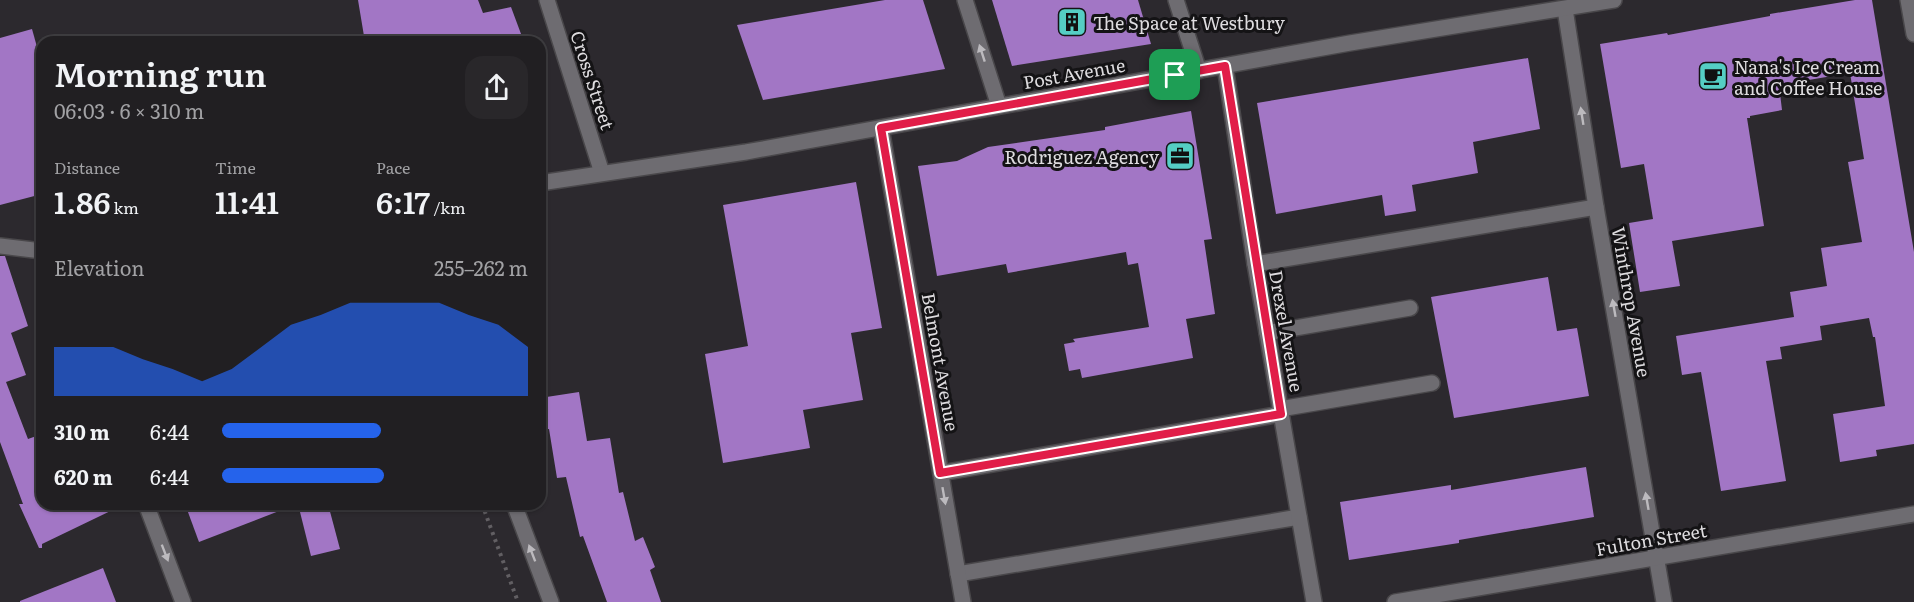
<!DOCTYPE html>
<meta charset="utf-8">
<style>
:root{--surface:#211f22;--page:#29272a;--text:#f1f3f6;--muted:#a2a2a5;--line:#3e3d40;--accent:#2563eb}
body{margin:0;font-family:Literata,serif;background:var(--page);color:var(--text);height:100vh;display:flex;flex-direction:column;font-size:22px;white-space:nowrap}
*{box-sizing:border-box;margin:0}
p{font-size:20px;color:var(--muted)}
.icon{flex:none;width:33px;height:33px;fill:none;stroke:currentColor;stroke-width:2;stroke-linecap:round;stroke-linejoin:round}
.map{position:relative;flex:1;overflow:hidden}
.panel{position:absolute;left:36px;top:36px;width:510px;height:474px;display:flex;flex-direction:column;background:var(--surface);border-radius:18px;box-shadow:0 2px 4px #0004,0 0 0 2px var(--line)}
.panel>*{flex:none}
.pin{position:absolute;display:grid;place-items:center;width:51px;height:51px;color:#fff;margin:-26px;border-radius:12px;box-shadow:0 3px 9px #0006}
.round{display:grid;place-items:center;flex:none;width:63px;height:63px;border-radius:18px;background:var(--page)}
.headline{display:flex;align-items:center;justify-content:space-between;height:102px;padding:0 18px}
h1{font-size:33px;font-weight:600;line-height:45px}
.metrics{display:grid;grid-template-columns:repeat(3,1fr);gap:9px;height:102px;padding:6px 18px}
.metrics div{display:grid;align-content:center}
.metrics b{font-size:30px;font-weight:600}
.metrics small{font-size:16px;font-weight:400}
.metrics p{font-size:16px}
.chart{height:168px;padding:12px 18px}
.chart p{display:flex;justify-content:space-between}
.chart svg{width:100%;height:108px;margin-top:6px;fill:var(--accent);opacity:.7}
ul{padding:0 18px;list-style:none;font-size:20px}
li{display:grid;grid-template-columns:96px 72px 1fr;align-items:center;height:45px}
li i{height:15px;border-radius:8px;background:var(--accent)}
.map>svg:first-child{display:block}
</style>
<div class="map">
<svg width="1914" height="602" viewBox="0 0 1914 602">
<rect width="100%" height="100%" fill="#2c292e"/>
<g fill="#a276c5">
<polygon points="358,0 478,0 483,13 511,7 524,42 365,42"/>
<polygon points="885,0 923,0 945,69 763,100 737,25"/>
<polygon points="992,0 1138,0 1151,44 1012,66"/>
<polygon points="1855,0 1872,0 1914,252 1914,444 1876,450 1877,456 1840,462 1833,414 1885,406 1875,337 1873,337 1869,318 1820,326 1822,340 1780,347 1782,359 1766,361 1786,481 1721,491 1701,372 1682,375 1676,336 1794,317 1790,292 1827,286 1821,248 1862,242 1848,162 1864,159 1850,73 1779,85 1782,110 1750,116 1750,118 1747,118 1764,226 1672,241 1680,286 1640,292 1629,223 1653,219 1644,164 1621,168 1600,44 1667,33 1668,35 1770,16 1770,14"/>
<polygon points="32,29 42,65 42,194 0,205 0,38"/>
<polygon points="1528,58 1540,129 1473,142 1478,173 1412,185 1416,211 1385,216 1382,195 1276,214 1257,103"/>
<polygon points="1191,111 1212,239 1204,240 1215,314 1186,319 1193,358 1082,378 1080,369 1069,371 1064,344 1075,342 1073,339 1149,327 1138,263 1128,265 1126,252 1008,273 1006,264 937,276 918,166 957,161 988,147 1105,130 1105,127"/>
<polygon points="856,182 882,328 851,333 863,400 803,410 810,448 723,463 705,354 748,346 723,205"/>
<polygon points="0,256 5,256 28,326 11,333 26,375 6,382 28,439 42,434 42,504 125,504 42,544 42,548 39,548 19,504 23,504 0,442"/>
<polygon points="1548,277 1557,331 1577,328 1589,396 1454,418 1431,297"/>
<polygon points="579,392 587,441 610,438 619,493 623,492 635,541 643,537 655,567 650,570 661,602 607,602 583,536 580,537 566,477 557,478 549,429 540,430 540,398"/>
<polygon points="1586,467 1594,517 1459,540 1459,543 1349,560 1340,502 1451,485 1451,490"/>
<polygon points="185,504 292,504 292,506 199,542"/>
<polygon points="298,504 328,504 340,549 311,556"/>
<polygon points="103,568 116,602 20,602 20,601"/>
</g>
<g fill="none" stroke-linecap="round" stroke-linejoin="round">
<g stroke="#49474a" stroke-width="18">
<g id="lane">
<polyline points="1255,264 1596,207"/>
<polyline points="1267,333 1410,308"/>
<polyline points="1280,409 1432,383"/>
<polyline points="941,473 1281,414"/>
<polyline points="958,574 1299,517"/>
</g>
</g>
<g stroke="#49474a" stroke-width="18">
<g id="street">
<polyline points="547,0 602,173"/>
<polyline points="965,0 999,106"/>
<polyline points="1176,0 1199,71"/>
<polyline points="1908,0 1914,34"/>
<polyline points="1565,9 1596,207 1664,602"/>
<polyline points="1225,66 1255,264 1314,602"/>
<polyline points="881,128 963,602"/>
<polyline points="146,504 183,602"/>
<polyline points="514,504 551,602"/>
<polyline points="1395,602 1914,514"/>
</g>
</g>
<g stroke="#49474a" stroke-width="18">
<g id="secondary">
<polyline points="540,183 746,152 1350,43 1614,0"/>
<polyline points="0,246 42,251"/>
</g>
</g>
<polyline stroke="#625f63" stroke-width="4" stroke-dasharray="3 4.5" stroke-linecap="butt" points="482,504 518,602"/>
<use href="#lane" stroke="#6e6c71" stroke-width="15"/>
<use href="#street" stroke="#6e6c71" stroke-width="15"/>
<use href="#secondary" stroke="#6e6c71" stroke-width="15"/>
</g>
<defs><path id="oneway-solid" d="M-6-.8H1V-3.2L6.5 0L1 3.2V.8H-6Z" transform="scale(1.5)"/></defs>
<g fill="#bcbabe">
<use href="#oneway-solid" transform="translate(982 53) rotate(-108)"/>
<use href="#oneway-solid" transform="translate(1582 116) rotate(-99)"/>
<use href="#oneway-solid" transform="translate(1614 308) rotate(-100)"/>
<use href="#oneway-solid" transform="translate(944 496) rotate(80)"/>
<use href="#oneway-solid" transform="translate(1647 501) rotate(-100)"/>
<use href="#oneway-solid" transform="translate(165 553) rotate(69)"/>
<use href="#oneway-solid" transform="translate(532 553) rotate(-111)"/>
</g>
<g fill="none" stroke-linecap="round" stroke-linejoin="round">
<g stroke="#fff" stroke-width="12">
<polygon id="route" points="1225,66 1281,414 940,473 881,128"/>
</g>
<use href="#route" stroke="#e11d48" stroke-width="8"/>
</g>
<defs>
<g id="building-square" transform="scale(1.5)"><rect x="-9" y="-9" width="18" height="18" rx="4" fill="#55cec4" stroke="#141315"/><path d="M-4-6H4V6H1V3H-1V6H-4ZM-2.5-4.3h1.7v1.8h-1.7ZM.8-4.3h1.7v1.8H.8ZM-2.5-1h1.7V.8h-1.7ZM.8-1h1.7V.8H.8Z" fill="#111"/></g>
<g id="cafe-square" transform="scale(1.5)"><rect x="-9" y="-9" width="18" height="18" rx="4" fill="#55cec4" stroke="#141315"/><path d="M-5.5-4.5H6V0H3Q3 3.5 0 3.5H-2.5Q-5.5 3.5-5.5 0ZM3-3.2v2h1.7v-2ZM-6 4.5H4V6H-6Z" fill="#111"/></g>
<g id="office-square" transform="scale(1.5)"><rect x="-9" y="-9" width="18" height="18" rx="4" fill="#55cec4" stroke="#141315"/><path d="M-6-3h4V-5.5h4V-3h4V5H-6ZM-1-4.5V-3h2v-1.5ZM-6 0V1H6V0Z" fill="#111"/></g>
</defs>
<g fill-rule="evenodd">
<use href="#building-square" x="1072" y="22"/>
<use href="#cafe-square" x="1713" y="76"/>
<use href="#office-square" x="1180" y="156"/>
</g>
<g text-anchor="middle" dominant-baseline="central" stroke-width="6" stroke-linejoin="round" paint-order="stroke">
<g font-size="18" fill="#dedcdf" stroke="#141315" text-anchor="start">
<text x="1093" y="22">The Space at Westbury</text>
<text x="1734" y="66">Nana's Ice Cream<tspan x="1734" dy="21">and Coffee House</tspan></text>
<text x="1159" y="156" text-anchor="end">Rodriguez Agency</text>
</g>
<g font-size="18" fill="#dedcdf" stroke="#141315">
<text transform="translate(1074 73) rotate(-10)">Post Avenue</text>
<text transform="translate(593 80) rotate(72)">Cross Street</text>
<text transform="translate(1632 302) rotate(80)">Winthrop Avenue</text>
<text transform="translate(1287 331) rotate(80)">Drexel Avenue</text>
<text transform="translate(941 362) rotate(80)">Belmont Avenue</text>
<text transform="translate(1651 539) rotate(-10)">Fulton Street</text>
</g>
</g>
</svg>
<div class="pin" style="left:1175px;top:75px;background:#1e9e55"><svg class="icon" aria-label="arrive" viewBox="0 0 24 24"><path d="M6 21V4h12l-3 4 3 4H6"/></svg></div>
<section class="panel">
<div class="headline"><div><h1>Morning run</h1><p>06:03 · 6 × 310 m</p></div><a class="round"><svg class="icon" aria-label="share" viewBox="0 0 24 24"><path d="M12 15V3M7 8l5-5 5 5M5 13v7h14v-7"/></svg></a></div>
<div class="metrics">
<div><p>Distance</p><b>1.86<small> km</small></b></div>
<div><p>Time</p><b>11:41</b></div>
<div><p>Pace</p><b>6:17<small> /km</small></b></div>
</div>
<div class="chart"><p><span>Elevation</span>255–262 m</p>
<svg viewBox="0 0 160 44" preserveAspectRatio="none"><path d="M0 44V24L10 24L20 24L30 29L40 33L50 38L60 33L70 24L80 15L90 11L100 6L110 6L120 6L130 6L140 11L150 15L160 24V44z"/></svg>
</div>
<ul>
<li><b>310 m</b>6:44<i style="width:52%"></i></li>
<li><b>620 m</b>6:44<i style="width:53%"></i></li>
</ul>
</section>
</div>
